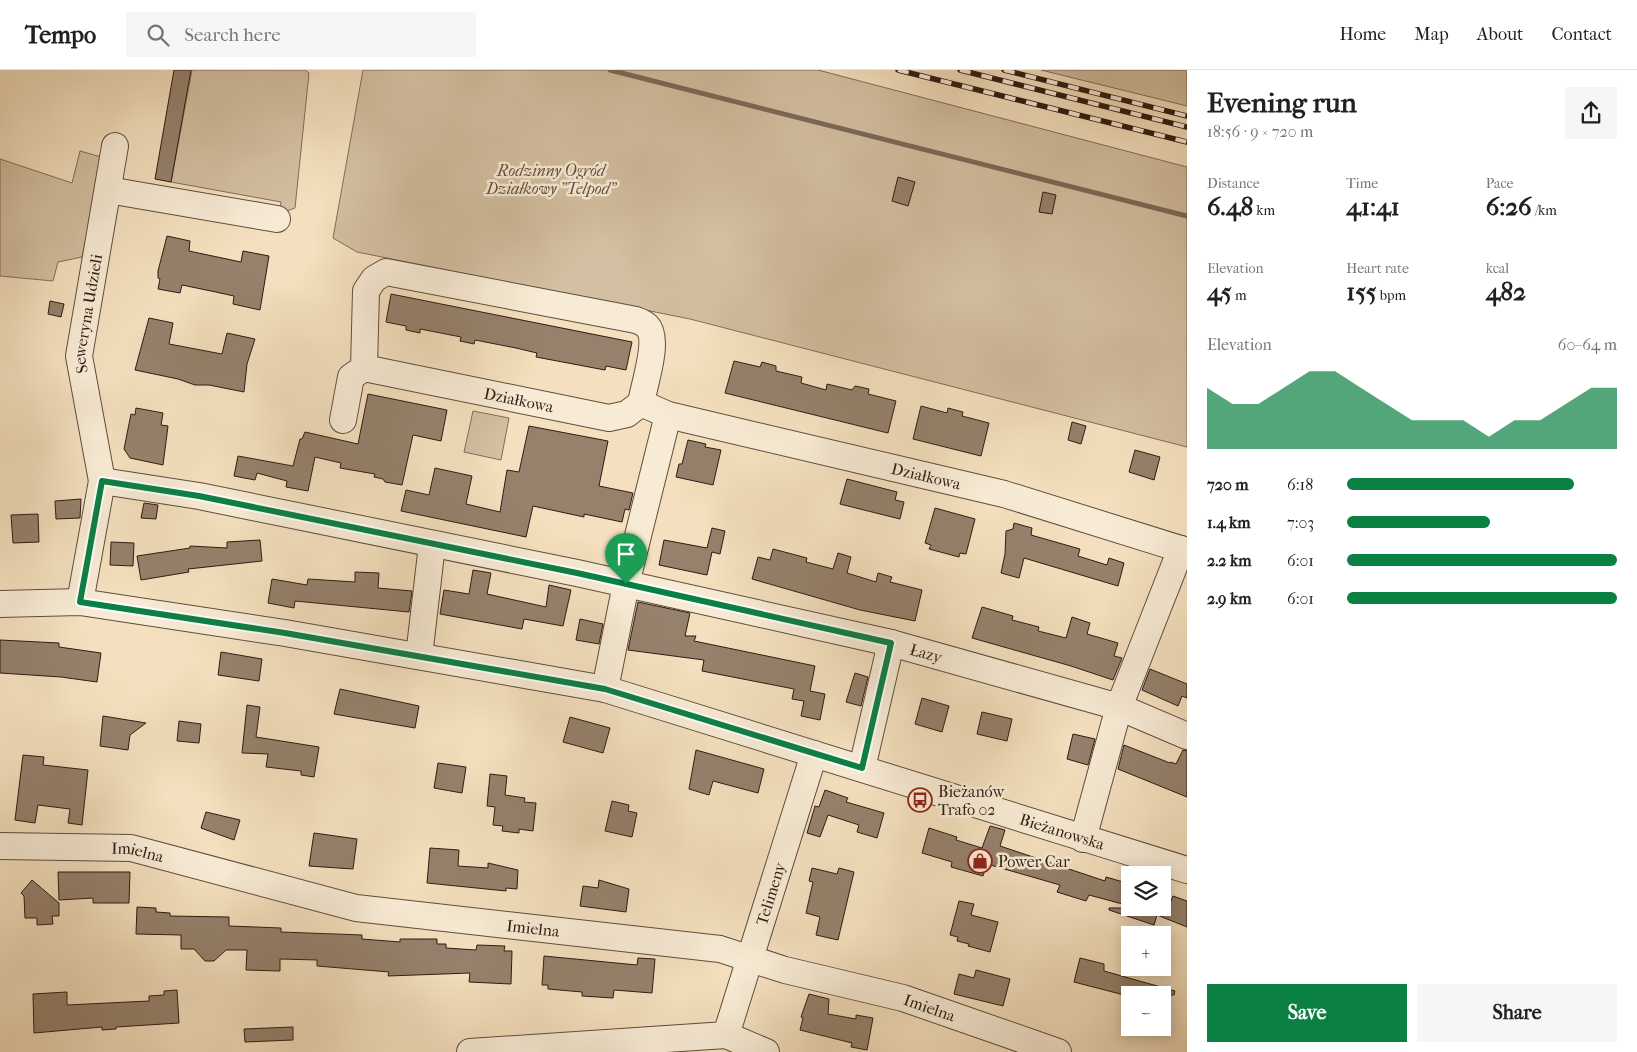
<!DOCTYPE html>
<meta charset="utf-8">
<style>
:root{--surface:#fff;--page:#f6f6f6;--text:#202124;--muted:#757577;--line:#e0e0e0;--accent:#0b8043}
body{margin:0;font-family:"IM FELL French Canon",serif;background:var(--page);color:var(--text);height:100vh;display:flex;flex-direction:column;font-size:19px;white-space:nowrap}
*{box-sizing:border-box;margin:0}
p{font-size:16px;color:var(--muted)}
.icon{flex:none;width:28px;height:28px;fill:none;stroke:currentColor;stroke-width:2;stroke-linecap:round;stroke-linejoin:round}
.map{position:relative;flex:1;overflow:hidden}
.drawer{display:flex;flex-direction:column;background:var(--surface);width:450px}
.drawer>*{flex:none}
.buttons{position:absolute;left:1121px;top:796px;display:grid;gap:10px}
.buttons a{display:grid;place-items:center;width:50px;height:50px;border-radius:0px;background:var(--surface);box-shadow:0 2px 12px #0003;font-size:25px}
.pin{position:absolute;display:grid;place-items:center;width:42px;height:42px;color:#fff;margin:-51px -21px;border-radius:50% 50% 50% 0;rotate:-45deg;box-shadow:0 0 5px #0007}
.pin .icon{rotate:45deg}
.round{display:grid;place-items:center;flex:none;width:52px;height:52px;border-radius:0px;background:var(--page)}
.head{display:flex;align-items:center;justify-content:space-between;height:85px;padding:0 20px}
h1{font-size:28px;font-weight:800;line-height:38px}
.metrics{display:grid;grid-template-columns:repeat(3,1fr);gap:8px;height:85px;padding:5px 20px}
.metrics div{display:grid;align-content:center}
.metrics b{font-size:25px;font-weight:800}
.metrics small{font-size:14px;font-weight:400}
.metrics p{font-size:14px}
.chart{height:140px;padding:10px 20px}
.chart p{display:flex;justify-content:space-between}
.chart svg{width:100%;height:90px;margin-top:5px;fill:var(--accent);opacity:.7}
.action{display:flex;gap:10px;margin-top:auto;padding:10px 20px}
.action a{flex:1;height:58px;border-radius:0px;background:var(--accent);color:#fff;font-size:20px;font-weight:800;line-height:58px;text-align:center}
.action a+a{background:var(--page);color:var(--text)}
ul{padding:0 20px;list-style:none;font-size:16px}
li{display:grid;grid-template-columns:80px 60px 1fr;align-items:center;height:38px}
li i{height:12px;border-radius:6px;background:var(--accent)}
header{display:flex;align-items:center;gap:30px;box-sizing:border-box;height:70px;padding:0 25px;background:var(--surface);border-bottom:1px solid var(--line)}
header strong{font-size:24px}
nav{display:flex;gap:28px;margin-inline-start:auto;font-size:18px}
.search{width:350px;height:45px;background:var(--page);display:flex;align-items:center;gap:12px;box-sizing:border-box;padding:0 18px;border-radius:0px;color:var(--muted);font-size:19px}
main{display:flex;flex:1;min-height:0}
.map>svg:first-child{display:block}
</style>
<header>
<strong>Tempo</strong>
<div class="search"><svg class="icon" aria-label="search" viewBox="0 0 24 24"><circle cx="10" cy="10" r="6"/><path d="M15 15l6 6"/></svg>Search here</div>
<nav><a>Home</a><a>Map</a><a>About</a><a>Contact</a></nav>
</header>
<main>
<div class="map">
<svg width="1187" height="982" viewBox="0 0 1187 982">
<rect width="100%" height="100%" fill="#f4e0be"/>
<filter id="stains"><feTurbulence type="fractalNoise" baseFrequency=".004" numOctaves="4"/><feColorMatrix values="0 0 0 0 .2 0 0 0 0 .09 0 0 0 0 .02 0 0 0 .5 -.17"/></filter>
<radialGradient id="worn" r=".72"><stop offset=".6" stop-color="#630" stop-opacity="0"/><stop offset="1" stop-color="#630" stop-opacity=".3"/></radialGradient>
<g fill="#d3bfa1" stroke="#816d5a">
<polygon points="192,0 305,0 309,3 295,138 279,144 281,132 171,112"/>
<polygon points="363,0 818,0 1187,97 1187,377 690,249 357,182 333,168"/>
<polygon points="1041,0 1187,0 1187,36"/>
<polygon points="80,81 105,88 82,187 58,192 53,211 0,206 0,89 72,113"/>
<polygon points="473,341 509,348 501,390 464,382"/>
</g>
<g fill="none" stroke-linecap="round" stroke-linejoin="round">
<polyline stroke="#7d6957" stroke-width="5" points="610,0 1187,146"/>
</g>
<g fill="#95816c" stroke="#2f1b13">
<polygon points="174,0 191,0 171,112 155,109"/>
<polygon points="898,107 915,112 908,136 892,131"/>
<polygon points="1043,122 1056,125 1052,144 1039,142"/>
<polygon points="167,166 190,171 189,181 241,192 243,181 269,186 260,240 233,234 234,226 211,221 182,215 180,223 158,219 160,209 158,208 158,201"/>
<polygon points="391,224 632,272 626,300 606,296 605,300 536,287 537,283 516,278 475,270 474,274 460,271 461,267 420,259 420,263 406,260 406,256 386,252"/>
<polygon points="50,231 64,234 61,247 48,244"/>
<polygon points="149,248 173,253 169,274 222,284 227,263 255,269 247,294 244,322 209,315 195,315 178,309 135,300"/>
<polygon points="734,291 760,297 762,292 776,296 776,301 802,307 801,313 826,320 827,314 852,320 855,316 869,319 868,324 896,331 888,363 725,323"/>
<polygon points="368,324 447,340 441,371 413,365 402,415 385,412 383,409 374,407 375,404 340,398 341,393 315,387 308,421 286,417 287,411 257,403 255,410 234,406 238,386 293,396 300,369 302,369 305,362 358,374"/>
<polygon points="921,336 947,343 948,338 963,342 962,346 989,353 981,386 913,369"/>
<polygon points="136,338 163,343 161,355 168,356 163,395 130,388 124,379 131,344 135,345"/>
<polygon points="1072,352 1086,356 1081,374 1068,370"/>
<polygon points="529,356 608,371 599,416 633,423 629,440 625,439 622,452 584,444 584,447 533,436 526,467 401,441 406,420 429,425 435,398 472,406 466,434 500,442 507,400 519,402"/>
<polygon points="688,370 706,374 705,377 721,380 713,415 676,407 679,394 682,394"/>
<polygon points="1135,380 1160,387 1154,410 1129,402"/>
<polygon points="847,409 897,422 895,430 904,432 900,449 840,434"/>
<polygon points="81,429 80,448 56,449 55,431"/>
<polygon points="144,433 158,435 156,449 141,448"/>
<polygon points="935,438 975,449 966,484 960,483 959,487 929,479 931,475 925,473"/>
<polygon points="38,444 39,472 13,473 11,445"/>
<polygon points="1014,453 1032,458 1031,465 1080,479 1078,486 1107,495 1109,488 1124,493 1118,516 1024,488 1019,508 1001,503 1005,484 1006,461 1013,459"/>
<polygon points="712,458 725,461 720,484 712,482 707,505 659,495 664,470 707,478"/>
<polygon points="260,470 262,491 188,499 189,502 141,510 137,486 190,478 190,476 227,478 227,472"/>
<polygon points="111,472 134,473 133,496 110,495"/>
<polygon points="773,479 807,488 806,492 833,499 838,483 851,487 847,503 876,512 878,503 892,507 890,512 922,520 915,551 860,540 752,509 758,487 770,490"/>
<polygon points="473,500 491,503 487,524 546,537 549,515 571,520 563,556 524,549 522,559 440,544 444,520 469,524"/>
<polygon points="355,502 379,503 378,518 412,521 409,542 295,531 294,538 268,533 272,509 307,515 308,509 355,512"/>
<polygon points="638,532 690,543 685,566 696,566 694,571 815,596 810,621 825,624 820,650 801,646 804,631 792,629 794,619 702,601 704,590 628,580"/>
<polygon points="982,537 1013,546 1012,550 1039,557 1038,561 1066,568 1072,547 1090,553 1087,564 1118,573 1114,586 1122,588 1113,610 1071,596 972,568"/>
<polygon points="580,549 603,554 599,574 576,570"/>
<polygon points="0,570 59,573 59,577 101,583 97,612 61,607 0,603"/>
<polygon points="221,582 262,589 259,611 218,605"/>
<polygon points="1150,599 1187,614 1187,628 1182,626 1178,636 1142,620"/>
<polygon points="855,603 868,607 861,636 846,632"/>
<polygon points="340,619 419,636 415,658 334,644"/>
<polygon points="922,628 949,636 942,662 915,654"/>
<polygon points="247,635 260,637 256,667 319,677 314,707 301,705 301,701 266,697 268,684 242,683"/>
<polygon points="982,642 1012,649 1007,671 977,664"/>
<polygon points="103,646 146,653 130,665 128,680 100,676"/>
<polygon points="570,647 610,658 603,683 563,672"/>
<polygon points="179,651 201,654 199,673 177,671"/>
<polygon points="1073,664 1095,669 1088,695 1067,689"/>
<polygon points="1124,675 1170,693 1171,692 1176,694 1183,680 1187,681 1187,727 1118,699"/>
<polygon points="696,680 764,699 758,723 713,711 709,725 689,719"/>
<polygon points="23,685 44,687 43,695 88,700 82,755 68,753 70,739 38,735 35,753 15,750"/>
<polygon points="438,693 466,697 462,723 434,718"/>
<polygon points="490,704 507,706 505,725 525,728 524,732 536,733 533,761 519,759 519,763 502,761 503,756 493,755 495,737 487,736"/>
<polygon points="825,720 848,728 846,732 884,743 877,768 857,762 859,755 828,745 820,767 807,763 815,736 819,737"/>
<polygon points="612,731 629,735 628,741 637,743 632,767 605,761"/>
<polygon points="206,742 240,750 234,770 201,758"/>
<polygon points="990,756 1005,760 1000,776 1105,811 1106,807 1130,814 1130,836 1089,825 1086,831 1057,822 1060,815 987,794 983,806 951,797 952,792 922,783 929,758 957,767 956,770 982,778"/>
<polygon points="314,763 357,769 353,799 309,796"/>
<polygon points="430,778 459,780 458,796 488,798 488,793 518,800 517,819 506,818 506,821 427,813"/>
<polygon points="812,798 837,804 839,798 854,802 838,870 816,865 820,847 806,843 813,812 809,811"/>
<polygon points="58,802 130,802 129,833 93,833 93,828 59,830"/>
<polygon points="32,810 59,833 59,846 52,846 53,854 37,855 37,848 25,848 24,826 21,823"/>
<polygon points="599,810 629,819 626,842 580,836 583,816 598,818"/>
<polygon points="1173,826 1187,831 1187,857 1157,845 1154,855 1109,840 1109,838 1168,838"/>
<polygon points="959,831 974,834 971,845 998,852 990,882 968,876 969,874 957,871 958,867 950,865"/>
<polygon points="137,837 156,838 156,842 170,843 170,846 229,847 229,856 281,858 281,862 362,865 362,869 400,872 400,869 437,869 437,874 446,874 446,878 476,880 477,875 505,876 504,881 512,881 511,914 469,912 470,903 388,906 389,902 317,896 317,890 280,889 280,901 246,900 247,880 226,880 214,891 205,891 194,879 181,879 181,865 136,864"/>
<polygon points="544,886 637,895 638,888 655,889 652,923 614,920 613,928 582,926 582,922 548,919 548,915 542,915"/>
<polygon points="1080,888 1104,894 1104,901 1175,921 1174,925 1124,925 1074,912"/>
<polygon points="976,900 1010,909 1003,936 954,924 959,904 974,908"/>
<polygon points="177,920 179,953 116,957 116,959 102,960 102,957 34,963 33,924 67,922 67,935 149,931 149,926 164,925 164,921"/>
<polygon points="809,924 829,929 828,944 856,949 856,945 873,948 867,980 851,977 852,973 800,960 803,948 801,947"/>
<polygon points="293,957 293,970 245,972 244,959"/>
</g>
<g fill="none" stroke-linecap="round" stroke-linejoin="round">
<g stroke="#604c3e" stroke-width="28">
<g id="minor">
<polyline points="108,120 277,149"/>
<path id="s1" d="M364 298 609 348 627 344 641 333 668 345 1004 424 1187 481"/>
<path d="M343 350 351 307 364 298 366 221 374 209 386 202 636 250C639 251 644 253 647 256 660 269 644 315 641 333"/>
<path id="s2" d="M102 411 79 286 115 76"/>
<path id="s3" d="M80 532 102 411 199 426 577 503 891 573 1119 637 1187 666"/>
<path id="s4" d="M0 534 80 532 285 563 605 619 1187 800"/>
<polyline points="419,586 432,475"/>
<polyline points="605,619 626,514 668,345"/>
<polyline points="862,698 891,573"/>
<polyline points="1083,769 1119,637 1181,479"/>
<path id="s5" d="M0 776 131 778 356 838 720 879 785 900 903 928 1058 982"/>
<path id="s6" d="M726 965 814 684"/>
<polyline points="470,982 726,965 766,982"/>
</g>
</g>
<use href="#minor" stroke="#f8ebd5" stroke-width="26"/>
<g stroke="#2f1b13" stroke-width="5.5">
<g id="rail">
<polyline points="898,0 1187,72"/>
<polyline points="960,0 1187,57"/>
<polyline points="1004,0 1187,46"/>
</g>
</g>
<use href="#rail" stroke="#f8ebd5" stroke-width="4" stroke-dasharray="11" stroke-linecap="butt"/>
</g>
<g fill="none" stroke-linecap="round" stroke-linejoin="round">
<g stroke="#fff" stroke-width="10">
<polygon id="route" points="102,411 199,426 577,503 891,573 862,698 605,619 285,563 80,532"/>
</g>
<use href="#route" stroke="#0b8043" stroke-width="6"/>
</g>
<defs>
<g id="bus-ring" transform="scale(1.25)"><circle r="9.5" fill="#f8ebd5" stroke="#8f2418" stroke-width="1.5"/><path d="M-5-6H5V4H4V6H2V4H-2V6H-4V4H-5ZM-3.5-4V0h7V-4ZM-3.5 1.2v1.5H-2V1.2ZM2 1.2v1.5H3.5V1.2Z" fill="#8f2418"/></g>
<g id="shop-ring" transform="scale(1.25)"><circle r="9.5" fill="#f8ebd5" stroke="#8f2418" stroke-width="1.5"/><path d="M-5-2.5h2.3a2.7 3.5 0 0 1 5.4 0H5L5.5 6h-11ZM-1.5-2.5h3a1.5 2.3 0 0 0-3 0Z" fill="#8f2418"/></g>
</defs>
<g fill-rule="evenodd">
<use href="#bus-ring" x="920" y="730"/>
<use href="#shop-ring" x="980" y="791"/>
</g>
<g text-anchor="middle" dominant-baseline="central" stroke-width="5" stroke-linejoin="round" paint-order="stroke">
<g font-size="16" font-style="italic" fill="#604c3e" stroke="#f8ebd5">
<text x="551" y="100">Rodzinny Ogród<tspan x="551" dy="18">Działkowy "Telpod"</tspan></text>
</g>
<g font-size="16" fill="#2f1b13" stroke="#f8ebd5">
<text stroke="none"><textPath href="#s2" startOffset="170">Seweryna Udzieli</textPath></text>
<text stroke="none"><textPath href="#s1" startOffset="158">Działkowa</textPath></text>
<text stroke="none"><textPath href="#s1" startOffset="581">Działkowa</textPath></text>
<text stroke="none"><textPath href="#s3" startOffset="965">Łazy</textPath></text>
<text stroke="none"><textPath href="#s4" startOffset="1091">Bieżanowska</textPath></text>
<text stroke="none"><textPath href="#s5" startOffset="138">Imielna</textPath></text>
<text stroke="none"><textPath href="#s6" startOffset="148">Telimeny</textPath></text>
<text stroke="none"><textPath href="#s5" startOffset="542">Imielna</textPath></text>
<text stroke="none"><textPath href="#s5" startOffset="948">Imielna</textPath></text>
</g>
<g font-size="16" fill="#2f1b13" stroke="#f8ebd5" text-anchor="start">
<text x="938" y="721">Bieżanów<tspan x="938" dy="18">Trafo 02</tspan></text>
<text x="998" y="791">Power Car</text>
</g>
</g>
<rect width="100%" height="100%" filter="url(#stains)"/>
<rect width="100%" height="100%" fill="url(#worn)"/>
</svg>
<div class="buttons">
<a><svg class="icon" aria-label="layers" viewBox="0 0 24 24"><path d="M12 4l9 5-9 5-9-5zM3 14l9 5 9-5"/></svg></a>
<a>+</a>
<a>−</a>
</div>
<div class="pin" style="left:626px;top:514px;background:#1e9e55"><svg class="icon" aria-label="arrive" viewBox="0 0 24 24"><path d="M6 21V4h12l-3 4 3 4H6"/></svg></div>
</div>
<section class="drawer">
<div class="head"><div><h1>Evening run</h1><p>18:56 · 9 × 720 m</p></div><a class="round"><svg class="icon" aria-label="share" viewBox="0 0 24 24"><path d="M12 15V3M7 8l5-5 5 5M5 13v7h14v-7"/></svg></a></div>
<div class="metrics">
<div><p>Distance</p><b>6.48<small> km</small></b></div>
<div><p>Time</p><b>41:41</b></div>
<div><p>Pace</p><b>6:26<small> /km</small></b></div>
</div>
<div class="metrics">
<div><p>Elevation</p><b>45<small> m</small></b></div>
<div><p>Heart rate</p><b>155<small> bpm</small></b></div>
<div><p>kcal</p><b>482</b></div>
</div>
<div class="chart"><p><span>Elevation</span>60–64 m</p>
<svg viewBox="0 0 160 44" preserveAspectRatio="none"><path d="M0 44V14L10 22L20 22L30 14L40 6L50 6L60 14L70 22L80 30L90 30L100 30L110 38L120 30L130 30L140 22L150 14L160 14V44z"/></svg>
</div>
<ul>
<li><b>720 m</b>6:18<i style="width:84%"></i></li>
<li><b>1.4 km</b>7:03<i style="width:53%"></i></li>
<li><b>2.2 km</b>6:01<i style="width:100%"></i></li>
<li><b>2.9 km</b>6:01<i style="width:100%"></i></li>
</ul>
<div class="action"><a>Save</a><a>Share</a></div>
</section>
</main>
